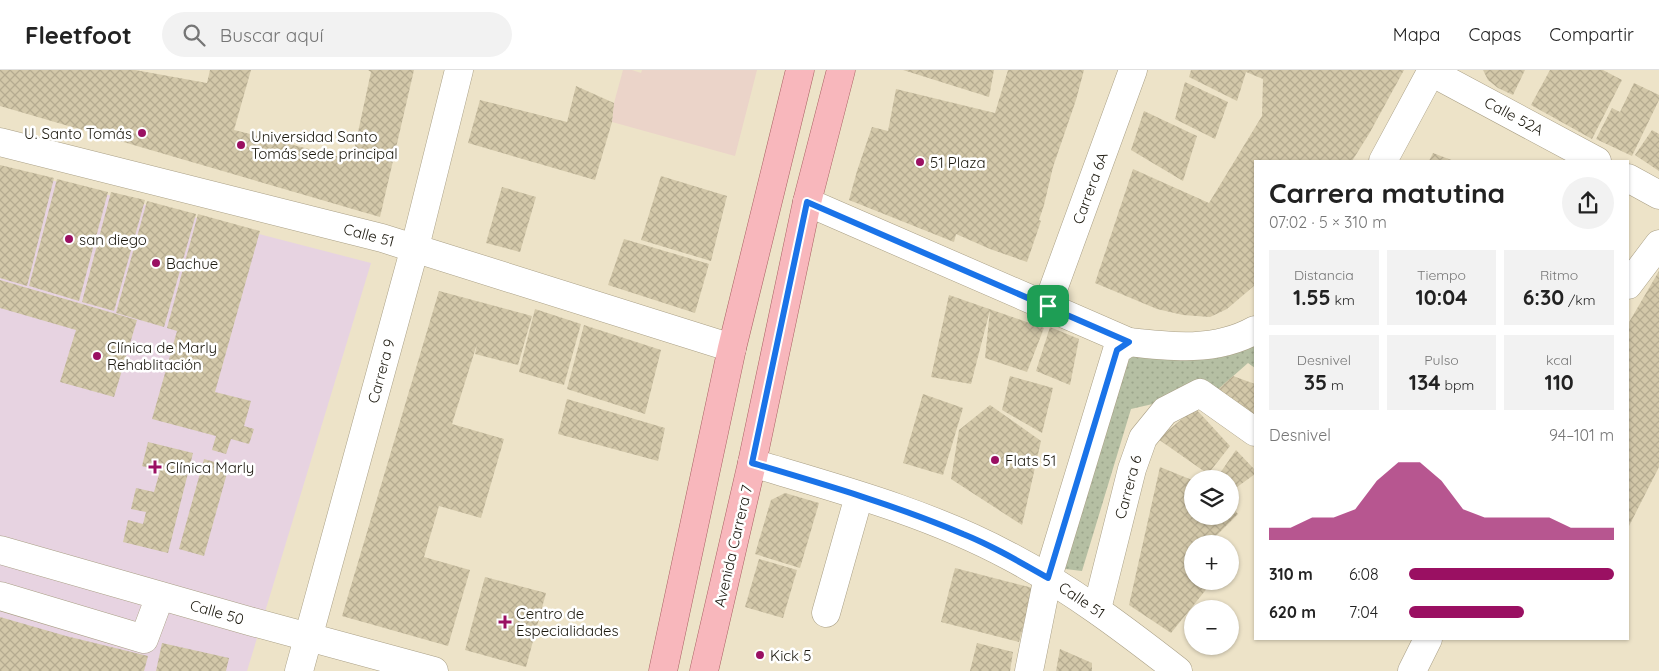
<!DOCTYPE html>
<html lang="es">
<meta charset="utf-8">
<style>
:root{--surface:#fff;--page:#f2f2f2;--text:#222;--muted:#767676;--line:#e0e0e0;--accent:#9a1062}
body{margin:0;font-family:Quicksand,sans-serif;background:var(--page);color:var(--text);height:100vh;display:flex;flex-direction:column;font-size:19px;white-space:nowrap}
*{box-sizing:border-box;margin:0}
p{font-size:16px;color:var(--muted)}
.icon{flex:none;width:28px;height:28px;fill:none;stroke:currentColor;stroke-width:2;stroke-linecap:round;stroke-linejoin:round}
.map{position:relative;flex:1;overflow:hidden}
.panel{position:absolute;left:1254px;top:90px;width:375px;height:480px;display:flex;flex-direction:column;background:var(--surface);border-radius:0px;box-shadow:0 1px 4px #0004}
.panel>*{flex:none}
.buttons{position:absolute;left:1184px;top:400px;display:grid;gap:10px}
.buttons a{display:grid;place-items:center;width:55px;height:55px;border-radius:50%;background:var(--surface);box-shadow:0 1px 4px #0004;font-size:25px}
.pin{position:absolute;display:grid;place-items:center;width:42px;height:42px;color:#fff;margin:-21px;border-radius:10px;box-shadow:0 2px 8px #0006}
.round{display:grid;place-items:center;flex:none;width:52px;height:52px;border-radius:26px;background:var(--page)}
.headline{display:flex;align-items:center;justify-content:space-between;height:85px;padding:0 15px}
h1{font-size:28px;font-weight:700;line-height:38px}
.figures{display:grid;grid-template-columns:repeat(3,1fr);gap:8px;height:85px;padding:5px 15px}
.figures div{display:grid;align-content:center;border-radius:0px;background:var(--page);text-align:center}
.figures b{font-size:21px;font-weight:700}
.figures small{font-size:14px;font-weight:400}
.figures p{font-size:14px}
.chart{height:140px;padding:10px 15px}
.chart p{display:flex;justify-content:space-between}
.chart svg{width:100%;height:90px;margin-top:5px;fill:var(--accent);opacity:.7}
ul{padding:0 15px;list-style:none;font-size:16px}
li{display:grid;grid-template-columns:80px 60px 1fr;align-items:center;height:38px}
li i{height:12px;border-radius:6px;background:var(--accent)}
header{display:flex;align-items:center;gap:30px;box-sizing:border-box;height:70px;padding:0 25px;background:var(--surface);border-bottom:1px solid var(--line)}
header strong{font-size:24px}
nav{display:flex;gap:28px;margin-inline-start:auto;font-size:18px}
.search{width:350px;height:45px;background:var(--page);display:flex;align-items:center;gap:12px;box-sizing:border-box;padding:0 18px;border-radius:28px;color:var(--muted);font-size:19px}
.map>svg:first-child{display:block}
</style>
<header>
<strong>Fleetfoot</strong>
<div class="search"><svg class="icon" aria-label="search" viewBox="0 0 24 24"><circle cx="10" cy="10" r="6"/><path d="M15 15l6 6"/></svg>Buscar aquí</div>
<nav><a>Mapa</a><a>Capas</a><a>Compartir</a></nav>
</header>
<div class="map">
<svg width="1659" height="601" viewBox="0 0 1659 601">
<defs>
<pattern id="grass-dots" width="8" height="8" patternUnits="userSpaceOnUse" patternTransform="scale(1.25)"><rect width="8" height="8" fill="#b5bfa3"/><path d="M2 2h.1M6 6h.1" fill="none" stroke="#9ba48b" stroke-width="1.8" stroke-linecap="round"/></pattern>
<pattern id="building-cross-hatch" width="8" height="8" patternUnits="userSpaceOnUse" patternTransform="scale(1.25)"><rect width="8" height="8" fill="#d3c8a9"/><path d="M0 0l8 8M0 8l8-8" fill="none" stroke="#b5ab90"/></pattern>
</defs>
<rect width="100%" height="100%" fill="#ede3c8"/>
<polygon fill="#ebd4c9" points="623,0 632,0 641,3 642,0 757,0 735,86 612,52 614,33"/>
<polygon fill="#e7d3e1" points="0,97 371,193 247,601 0,601"/>
<polygon fill="url(#grass-dots)" points="1255,261 1255,298 1248,293 1214,323 1200,323 1131,339 1082,501 1057,498 1113,286"/>
<g fill="url(#building-cross-hatch)">
<polygon points="0,0 135,0 207,13 210,0 251,0 234,60 352,90 371,2 368,0 414,0 380,147 0,36"/>
<polygon points="903,0 994,0 989,27"/>
<polygon points="1008,0 1084,0 1076,30 1053,97 1044,135 1039,150 1041,151 1027,192 990,179 956,164 954,172 849,130 857,101 872,57 888,61 896,19 995,43"/>
<polygon points="1191,0 1404,0 1369,64 1352,91 1255,91 1255,215 1227,239 1210,247 1183,245 1157,239 1095,213 1133,99 1209,133 1262,46 1263,9 1246,2 1237,31 1189,7"/>
<polygon points="1483,0 1525,0 1513,25 1498,18 1488,10"/>
<polygon points="1550,0 1603,0 1622,10 1592,69 1531,35"/>
<polygon points="1185,12 1228,32 1215,69 1175,49"/>
<polygon points="1634,13 1659,25 1659,30 1632,86 1596,69 1612,38 1620,42"/>
<polygon points="576,16 614,33 612,52 595,110 468,73 480,30 567,52"/>
<polygon points="1144,41 1197,66 1183,111 1131,80"/>
<polygon points="1652,60 1659,64 1659,101 1635,85"/>
<polygon points="1433,83 1454,91 1429,91"/>
<polygon points="0,95 54,108 27,216 0,208"/>
<polygon points="661,106 727,126 711,191 641,170"/>
<polygon points="57,109 108,122 79,231 29,216"/>
<polygon points="502,117 536,127 520,182 486,173"/>
<polygon points="111,122 145,130 114,241 82,232"/>
<polygon points="147,131 196,144 164,257 116,243"/>
<polygon points="198,144 260,161 215,322 251,331 244,356 254,359 249,374 231,369 226,384 212,380 216,366 152,349 177,261 167,258"/>
<polygon points="624,169 709,194 695,243 608,215"/>
<polygon points="1659,201 1659,397 1628,458 1628,254"/>
<polygon points="0,210 137,250 114,327 60,312 76,260 0,238"/>
<polygon points="439,221 532,246 518,295 475,284 477,274 452,354 504,369 481,448 439,436 424,487 470,500 448,576 342,546"/>
<polygon points="949,225 1044,258 1027,302 985,288 990,240 971,314 931,307"/>
<polygon points="535,239 581,254 564,315 519,302"/>
<polygon points="584,255 661,280 645,344 567,319"/>
<polygon points="1050,257 1079,269 1070,315 1036,301"/>
<polygon points="1010,306 1053,318 1042,363 1002,340"/>
<polygon points="1233,306 1255,314 1255,352 1214,323"/>
<polygon points="923,324 963,338 943,405 903,393"/>
<polygon points="567,329 665,358 658,391 558,364"/>
<polygon points="990,335 1041,371 1022,455 951,409 959,360"/>
<polygon points="1195,338 1230,376 1208,404 1158,369"/>
<polygon points="148,372 193,383 168,483 123,472 128,450 143,454 146,442 131,439 136,418 154,422 160,401 142,396"/>
<polygon points="1236,380 1255,400 1255,404 1233,420 1230,418 1230,409 1216,409"/>
<polygon points="204,389 229,396 204,486 179,479"/>
<polygon points="1160,397 1192,410 1192,446 1230,446 1230,435 1238,444 1216,466 1224,474 1192,474 1192,511 1213,511 1171,563 1129,535"/>
<polygon points="785,423 819,433 800,498 755,484 771,430"/>
<polygon points="759,489 797,500 783,548 745,537"/>
<polygon points="955,498 1033,518 1019,572 941,552"/>
<polygon points="485,507 546,523 526,597 465,580"/>
<polygon points="0,547 66,566 148,586 144,601 0,601"/>
<polygon points="162,573 229,588 226,601 156,601"/>
<polygon points="977,573 1013,582 1010,601 970,601"/>
<polygon points="1060,579 1092,593 1092,601 1056,601"/>
</g>
<g fill="none" stroke-linecap="round" stroke-linejoin="round">
<g stroke="#a99f85" stroke-width="29">
<g id="minor">
<polyline points="1431,2 1597,91"/>
<polyline points="0,72 382,168 732,278"/>
<polyline points="1383,91 1432,0"/>
<polyline points="1628,108 1659,125"/>
<path d="M807 132 1129 272C1171 277 1216 282 1255 260"/>
<polyline points="1628,215 1659,174"/>
<polyline points="1047,236 1133,0"/>
<path d="M752 393C839 419 929 443 1009 486 1070 518 1124 559 1178 601"/>
<polyline points="0,480 249,551 434,601"/>
<polyline points="0,526 144,569 160,526"/>
<polyline points="1097,539 1132,399 1143,368 1165,341 1200,323 1255,362"/>
<polyline points="826,543 859,426"/>
<polyline points="299,601 415,177 459,0"/>
<polyline points="1029,601 1045,521 1051,497 1117,280 1129,272"/>
<polyline points="1412,601 1428,569"/>
</g>
</g>
<g stroke="#a86062" stroke-width="29">
<g id="major">
<polyline points="663,601 732,278 800,0"/>
<polyline points="704,601 752,393 807,132 841,0"/>
</g>
</g>
<use href="#minor" stroke="#fff" stroke-width="28"/>
<use href="#major" stroke="#f8b7bc" stroke-width="28"/>
</g>
<g fill="none" stroke-linecap="round" stroke-linejoin="round">
<g stroke="#fff" stroke-width="10">
<path id="route" d="M807 132 1129 272 1117 280 1048 508C1020 492 993 476 963 464 895 435 823 414 752 393Z"/>
</g>
<use href="#route" stroke="#1a73e8" stroke-width="6"/>
</g>
<g fill="#9a1062" stroke="#fff" stroke-width="2">
<circle cx="142" cy="63" r="5"/>
<circle cx="241" cy="75" r="5"/>
<circle cx="920" cy="92" r="5"/>
<circle cx="69" cy="169" r="5"/>
<circle cx="156" cy="193" r="5"/>
<circle cx="97" cy="286" r="5"/>
<circle cx="995" cy="390" r="5"/>
<path d="M152.5 389.5h5v5h5v5h-5v5h-5v-5h-5v-5h5z"/>
<path d="M502.5 544.5h5v5h5v5h-5v5h-5v-5h-5v-5h5z"/>
<circle cx="760" cy="585" r="5"/>
</g>
<g text-anchor="middle" dominant-baseline="central" stroke-width="5" stroke-linejoin="round" paint-order="stroke">
<g font-size="15" fill="#1c190f" stroke="#fff">
<text transform="translate(1514 46) rotate(28)">Calle 52A</text>
<text transform="translate(1090 118) rotate(-70)">Carrera 6A</text>
<text transform="translate(369 165) rotate(15)">Calle 51</text>
<text transform="translate(381 301) rotate(-75)">Carrera 9</text>
<text transform="translate(1128 417) rotate(-75)">Carrera 6</text>
<text transform="translate(733 476) rotate(-77)">Avenida Carrera 7</text>
<text transform="translate(1082 530) rotate(34)">Calle 51</text>
<text transform="translate(217 542) rotate(16)">Calle 50</text>
</g>
<g font-size="15" fill="#1c190f" stroke="#fff" text-anchor="start">
<text x="132" y="63" text-anchor="end">U. Santo Tomás</text>
<text x="251" y="66">Universidad Santo<tspan x="251" dy="17">Tomás sede principal</tspan></text>
<text x="930" y="92">51 Plaza</text>
<text x="79" y="169">san diego</text>
<text x="166" y="193">Bachue</text>
<text x="107" y="277">Clínica de Marly<tspan x="107" dy="17">Rehablitación</tspan></text>
<text x="1005" y="390">Flats 51</text>
<text x="166" y="397">Clínica Marly</text>
<text x="516" y="543">Centro de<tspan x="516" dy="17">Especialidades</tspan></text>
<text x="770" y="585">Kick 5</text>
</g>
</g>
</svg>
<div class="buttons">
<a><svg class="icon" aria-label="layers" viewBox="0 0 24 24"><path d="M12 4l9 5-9 5-9-5zM3 14l9 5 9-5"/></svg></a>
<a>+</a>
<a>−</a>
</div>
<div class="pin" style="left:1048px;top:236px;background:#1e9e55"><svg class="icon" aria-label="arrive" viewBox="0 0 24 24"><path d="M6 21V4h12l-3 4 3 4H6"/></svg></div>
<section class="panel">
<div class="headline"><div><h1>Carrera matutina</h1><p>07:02 · 5 × 310 m</p></div><a class="round"><svg class="icon" aria-label="share" viewBox="0 0 24 24"><path d="M12 15V3M7 8l5-5 5 5M5 13v7h14v-7"/></svg></a></div>
<div class="figures">
<div><p>Distancia</p><b>1.55<small> km</small></b></div>
<div><p>Tiempo</p><b>10:04</b></div>
<div><p>Ritmo</p><b>6:30<small> /km</small></b></div>
</div>
<div class="figures">
<div><p>Desnivel</p><b>35<small> m</small></b></div>
<div><p>Pulso</p><b>134<small> bpm</small></b></div>
<div><p>kcal</p><b>110</b></div>
</div>
<div class="chart"><p><span>Desnivel</span>94–101 m</p>
<svg viewBox="0 0 160 44" preserveAspectRatio="none"><path d="M0 44V38L10 38L20 33L30 33L40 29L50 15L60 6L70 6L80 15L90 29L100 33L110 33L120 33L130 33L140 38L150 38L160 38V44z"/></svg>
</div>
<ul>
<li><b>310 m</b>6:08<i style="width:100%"></i></li>
<li><b>620 m</b>7:04<i style="width:56%"></i></li>
</ul>
</section>
</div>
